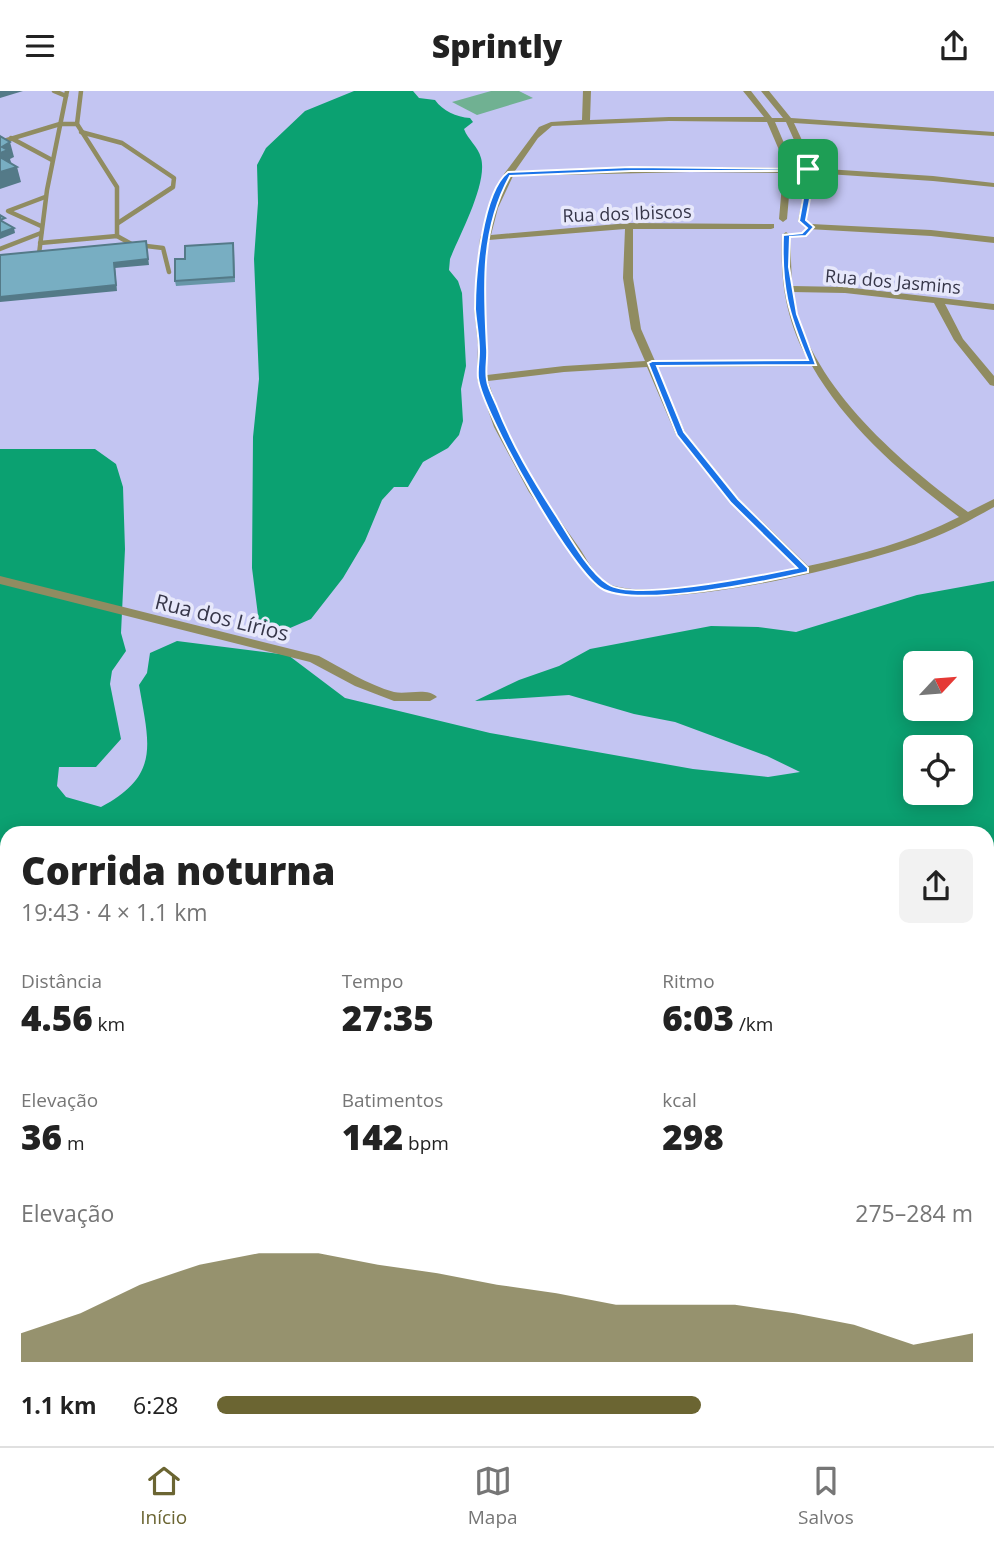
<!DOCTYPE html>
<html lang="pt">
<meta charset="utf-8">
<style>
:root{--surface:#fff;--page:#f2f2f2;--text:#222;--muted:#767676;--line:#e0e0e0;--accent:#6b6532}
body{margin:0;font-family:"Open Sans",sans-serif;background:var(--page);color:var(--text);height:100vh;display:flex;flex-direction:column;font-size:26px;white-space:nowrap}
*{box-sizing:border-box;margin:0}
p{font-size:23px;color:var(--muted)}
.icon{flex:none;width:38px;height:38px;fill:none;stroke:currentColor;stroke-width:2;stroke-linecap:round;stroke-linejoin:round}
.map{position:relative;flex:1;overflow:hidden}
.side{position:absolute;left:0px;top:735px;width:994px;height:621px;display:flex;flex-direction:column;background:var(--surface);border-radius:21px 21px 0 0;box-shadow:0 4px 18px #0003}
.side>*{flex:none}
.needle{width:46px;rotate:64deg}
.controls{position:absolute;left:903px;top:560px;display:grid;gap:14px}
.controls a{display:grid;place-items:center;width:70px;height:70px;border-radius:10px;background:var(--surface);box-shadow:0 4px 18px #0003;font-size:35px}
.pin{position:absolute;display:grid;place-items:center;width:60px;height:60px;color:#fff;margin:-30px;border-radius:14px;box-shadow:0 4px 10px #0006}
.round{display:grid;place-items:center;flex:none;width:74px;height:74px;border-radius:10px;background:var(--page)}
.head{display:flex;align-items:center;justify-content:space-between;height:119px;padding:0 21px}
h1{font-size:38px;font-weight:800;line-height:52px}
.metrics{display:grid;grid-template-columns:repeat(3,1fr);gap:10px;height:119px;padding:7px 21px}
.metrics div{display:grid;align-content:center}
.metrics b{font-size:35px;font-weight:800}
.metrics small{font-size:19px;font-weight:400}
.metrics p{font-size:19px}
.chart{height:196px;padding:14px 21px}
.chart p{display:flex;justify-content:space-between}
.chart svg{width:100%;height:126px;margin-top:7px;fill:var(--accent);opacity:.7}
ul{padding:0 21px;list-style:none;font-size:23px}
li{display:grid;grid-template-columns:112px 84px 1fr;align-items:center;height:52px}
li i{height:18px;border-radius:9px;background:var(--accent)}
header{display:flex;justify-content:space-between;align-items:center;height:91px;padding:0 21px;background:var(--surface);font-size:32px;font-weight:800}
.tabs{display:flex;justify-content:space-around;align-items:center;height:98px;border-top:2px solid var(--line);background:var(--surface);font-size:19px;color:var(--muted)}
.tabs a{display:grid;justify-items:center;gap:4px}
.tabs .current{color:var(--accent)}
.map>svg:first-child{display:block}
</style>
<header><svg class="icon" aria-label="menu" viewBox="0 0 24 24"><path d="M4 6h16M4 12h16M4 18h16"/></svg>Sprintly<svg class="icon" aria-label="share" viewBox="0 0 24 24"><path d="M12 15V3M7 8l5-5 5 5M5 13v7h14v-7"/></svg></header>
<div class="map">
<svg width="994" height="1355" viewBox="0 0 994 1355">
<rect width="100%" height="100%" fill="#c3c5f2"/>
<polygon fill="#70b192" points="491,0 519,0 533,7 477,24 452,11"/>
<g fill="#0ba171" fill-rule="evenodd">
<path d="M354 0H413L419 7 435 9C443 20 456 26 470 27L473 31 464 38C468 49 478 55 481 67 488 92 460 143 450 168L449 179 458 190 462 202 466 275 461 298 463 330 459 344 448 357 423 371 408 396H394L382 409 365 450 343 487 311 528 283 540H273L259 532 252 477 253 346 259 288 254 168 258 112 257 74 266 57 305 20Z"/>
<path d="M0 358H95L116 373 123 396 125 458 121 542 126 560 112 580 110 593 121 648 96 676H59L57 695 66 706 101 716C161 684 149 653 139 594L147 582 150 562 177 550 288 564 345 607 490 642 693 678 768 686 800 681 767 665 675 631 634 623 569 604 475 610 519 589 559 575 590 558 711 535 758 536 796 541 917 504 994 490V1355H0ZM915 572H961V618H915ZM915 656H961V702H915ZM7 742H987V1349H7Z"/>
</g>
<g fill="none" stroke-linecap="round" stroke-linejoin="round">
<g stroke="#908c61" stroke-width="4.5">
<polyline points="54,0 66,5"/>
<polyline points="81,0 77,33 117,96 117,145"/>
<polyline points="81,41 122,52 174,87 173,96 118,132"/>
<polyline points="11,47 52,69"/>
<polyline points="0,51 60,33 77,33"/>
<polyline points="41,135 8,120 45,106"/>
<polyline points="40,152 117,145 135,155"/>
<polyline points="138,154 163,157 169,181"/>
<polyline points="0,158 41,142"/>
<polyline points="45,163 39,163 47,99 67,0"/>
</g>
<g fill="#908c61" fill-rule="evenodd">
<path d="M583 0H591L590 29 669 26H764L743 0H751L772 27H783L761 0H769L791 27 994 41V45L794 32 807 60 811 77 933 85 994 92V96L933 90 812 82V99L806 130 802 133 798 130 804 99V82H791L787 128 783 131 779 128 783 82 690 81 513 85 498 117 491 144 629 132 774 133V137L771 138H633V187L641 238 655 270 808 269C786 229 780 190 782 144L786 141 790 144 792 195 845 196 994 213V219L945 213 963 248 994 285V295L990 294 954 249 934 212 845 202 792 201C807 292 897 369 968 421L994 408V416C972 428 950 441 927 449 872 471 638 531 594 493L529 401 494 336 477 288 478 254 474 217 480 147 504 83 539 36 551 31 582 29ZM669 30 767 31 779 59 783 77 690 76 515 80 538 47 552 35ZM775 31H786L799 60 803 77H791L787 59ZM625 138 623 187 631 238 645 270 564 275 487 284C488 239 480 194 489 149ZM812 275C847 336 903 384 959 426 912 450 860 464 808 475L739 408 685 341 657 276ZM647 276 676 344 731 412 796 477C752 486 652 508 611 494 597 489 588 470 580 458 542 405 508 352 488 290L564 281Z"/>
<polygon points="811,133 931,139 994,146 994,152 931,145 808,138 808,134"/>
<path d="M0 485 319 565C342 577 368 594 394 601 407 604 427 596 437 606L430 610H394L355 595 310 571 0 493Z"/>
</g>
</g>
<polygon fill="#6796a7" points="234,158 235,191 176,195 175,190 185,168"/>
<g fill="#547a88">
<polygon points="0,0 23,0 0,7"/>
<polygon points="10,51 14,66 10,68 12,74 0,78 0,62 2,56"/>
<polygon points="17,76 21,91 0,98 0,81"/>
<polygon points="14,137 15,142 0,148 0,142"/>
<polygon points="146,150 149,174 115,177 117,200 0,211 0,206 114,172"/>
</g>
<g fill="#78aec2" stroke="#547a88" stroke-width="2">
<polygon points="0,45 10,51 2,56 8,59 0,62"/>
<polygon points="0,66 17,76 0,81"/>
<polygon points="0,124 5,127 0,129 14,137 0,142"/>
<polygon points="146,150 148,168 114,172 116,194 0,206 0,164"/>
<polygon points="233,152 234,186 175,190 175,168 185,168 185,155"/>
</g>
<path fill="#1a73e8" stroke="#fff" stroke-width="2" fill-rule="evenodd" d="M631 76 811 78 812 97 806 129 814 136 806 145 790 146 789 176 797 223 816 274 657 275 684 341 738 408 808 477V481C765 491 642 516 604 499 574 486 482 321 478 287 477 278 479 269 479 260 479 246 476 232 475 218 475 186 482 101 508 81ZM631 80H805V97L799 130 807 137 802 142 783 144C781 196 788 222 808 269L652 270 648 272 677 344 731 412 797 477C763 484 634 511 608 493 589 481 569 445 557 426 533 389 512 354 496 313 493 306 488 297 487 289 485 279 488 267 487 257 484 197 480 140 510 85Z"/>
<g text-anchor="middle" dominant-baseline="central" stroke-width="7" stroke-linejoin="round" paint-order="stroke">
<g font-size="18" fill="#363649" stroke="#e7e8fb">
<text transform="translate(627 122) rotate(-2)">Rua dos Ibiscos</text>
<text transform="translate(893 190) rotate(5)">Rua dos Jasmins</text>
</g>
<g font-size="21" fill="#363649" stroke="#e7e8fb">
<text transform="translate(222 526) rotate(14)">Rua dos Lírios</text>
</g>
</g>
</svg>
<div class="controls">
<a><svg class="needle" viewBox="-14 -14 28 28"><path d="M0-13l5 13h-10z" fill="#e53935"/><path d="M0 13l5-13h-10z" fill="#767676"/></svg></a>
<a><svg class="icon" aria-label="locate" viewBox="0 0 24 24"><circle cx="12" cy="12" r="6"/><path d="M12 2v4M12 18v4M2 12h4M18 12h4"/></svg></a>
</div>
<div class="pin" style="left:808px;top:78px;background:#1e9e55"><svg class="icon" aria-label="arrive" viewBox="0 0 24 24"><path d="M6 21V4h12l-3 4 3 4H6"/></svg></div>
<section class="side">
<div class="head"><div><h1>Corrida noturna</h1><p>19:43 · 4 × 1.1 km</p></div><a class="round"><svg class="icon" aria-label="share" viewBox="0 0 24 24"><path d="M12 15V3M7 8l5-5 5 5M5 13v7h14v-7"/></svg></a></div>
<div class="metrics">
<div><p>Distância</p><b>4.56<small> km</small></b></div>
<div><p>Tempo</p><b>27:35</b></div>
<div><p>Ritmo</p><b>6:03<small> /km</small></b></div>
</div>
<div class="metrics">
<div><p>Elevação</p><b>36<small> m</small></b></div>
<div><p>Batimentos</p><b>142<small> bpm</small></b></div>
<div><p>kcal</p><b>298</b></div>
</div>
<div class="chart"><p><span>Elevação</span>275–284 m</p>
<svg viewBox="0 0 160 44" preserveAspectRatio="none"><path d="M0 44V34L10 27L20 17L30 10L40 6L50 6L60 10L70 13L80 17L90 20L100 24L110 24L120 24L130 27L140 31L150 38L160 34V44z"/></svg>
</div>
<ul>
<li><b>1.1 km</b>6:28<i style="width:64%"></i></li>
</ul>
</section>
</div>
<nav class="tabs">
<a class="current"><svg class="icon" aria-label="home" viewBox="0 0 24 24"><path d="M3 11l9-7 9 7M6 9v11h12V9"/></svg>Início</a>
<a><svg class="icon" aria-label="map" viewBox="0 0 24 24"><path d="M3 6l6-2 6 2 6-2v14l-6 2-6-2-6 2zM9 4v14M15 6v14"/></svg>Mapa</a>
<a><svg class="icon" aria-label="saved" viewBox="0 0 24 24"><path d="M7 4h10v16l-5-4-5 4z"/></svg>Salvos</a>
</nav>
